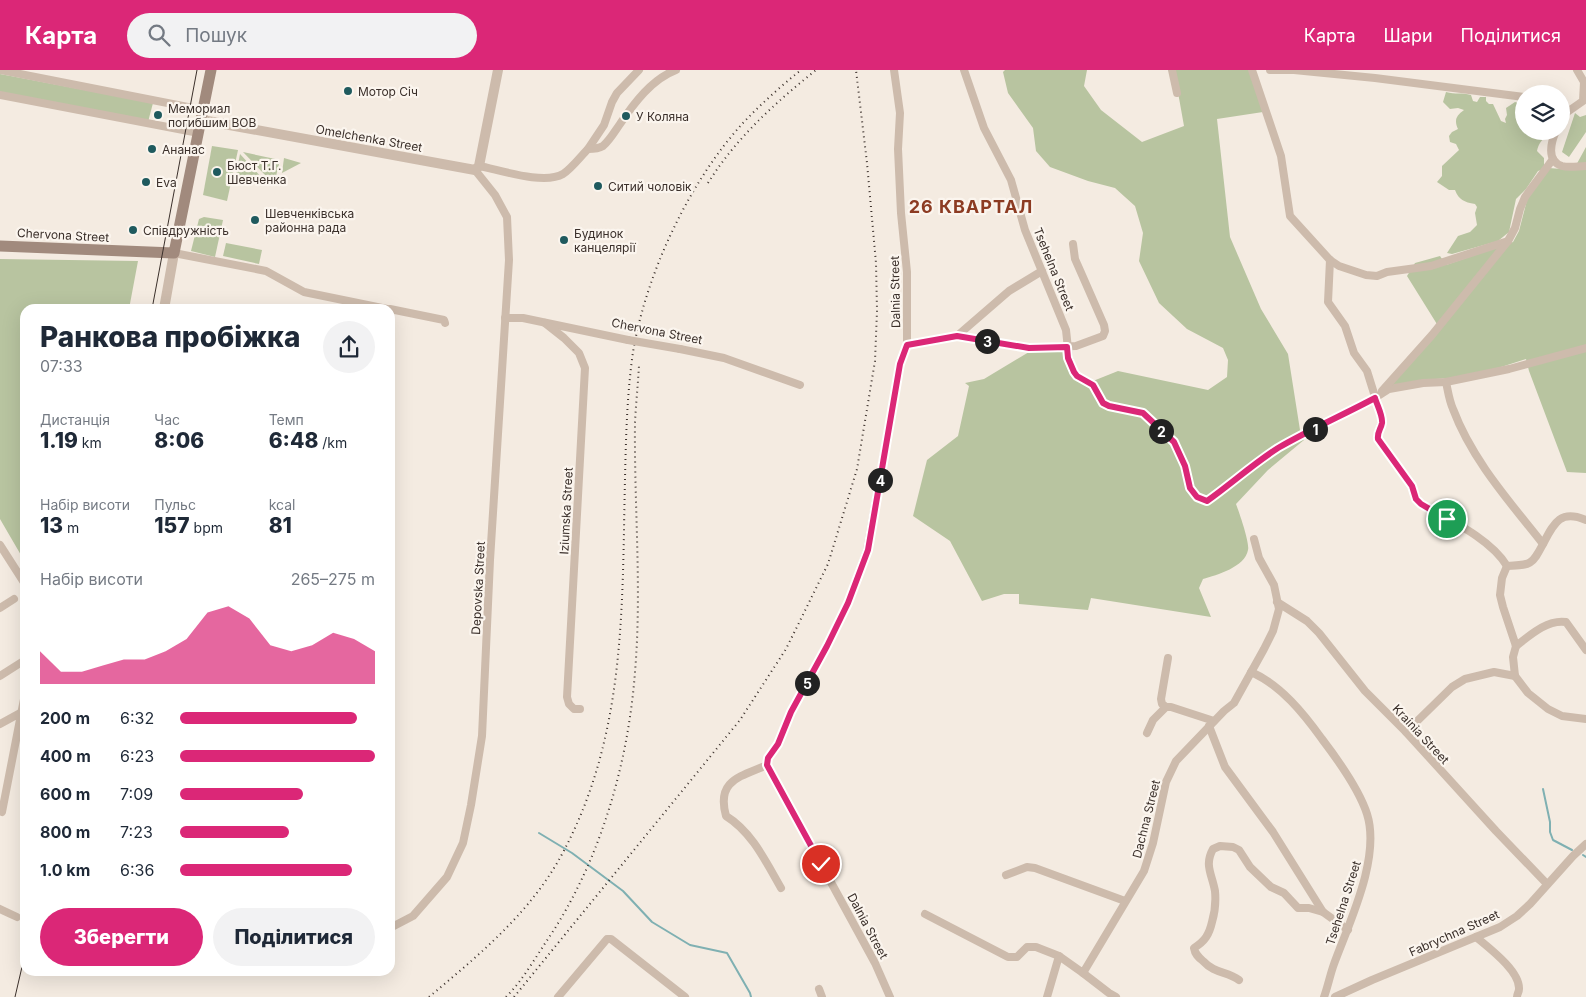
<!DOCTYPE html>
<html lang="uk">
<meta charset="utf-8">
<style>
:root{--surface:#fff;--page:#f2f2f3;--text:#1f2937;--muted:#747a83;--accent:#db2777}
body{margin:0;font-family:Inter,sans-serif;background:var(--page);color:var(--text);height:100vh;display:flex;flex-direction:column;font-size:19px;white-space:nowrap}
*{box-sizing:border-box;margin:0}
p{font-size:16px;color:var(--muted)}
.icon{flex:none;width:28px;height:28px;fill:none;stroke:currentColor;stroke-width:2;stroke-linecap:round;stroke-linejoin:round}
.map{position:relative;flex:1;overflow:hidden}
.drawer{position:absolute;left:20px;top:234px;width:375px;height:672px;display:flex;flex-direction:column;background:var(--surface);border-radius:15px;box-shadow:0 5px 20px #0002}
.drawer>*{flex:none}
.controls{position:absolute;left:1515px;top:15px;display:grid;gap:10px}
.controls a{display:grid;place-items:center;width:55px;height:55px;border-radius:50%;background:var(--surface);box-shadow:0 5px 20px #0002;font-size:25px}
.pin{position:absolute;display:grid;place-items:center;width:42px;height:42px;color:#fff;margin:-21px;border:2px solid #fff;border-radius:50%;box-shadow:0 1px 5px #0007}
.km{position:absolute;width:25px;height:25px;margin:-12px;border-radius:50%;background:#222;color:#fff;font-size:14px;line-height:25px;text-align:center}
.round{display:grid;place-items:center;flex:none;width:52px;height:52px;border-radius:26px;background:var(--page)}
.headline{display:flex;align-items:center;justify-content:space-between;height:85px;padding:0 20px}
h1{font-size:28px;font-weight:800;line-height:38px}
.figures{display:grid;grid-template-columns:repeat(3,1fr);gap:8px;height:85px;padding:5px 20px}
.figures div{display:grid;align-content:center}
.figures b{font-size:21px;font-weight:800}
.figures small{font-size:14px;font-weight:400}
.figures p{font-size:14px}
.chart{height:140px;padding:10px 20px}
.chart p{display:flex;justify-content:space-between}
.chart svg{width:100%;height:90px;margin-top:5px;fill:var(--accent);opacity:.7}
.button{display:flex;gap:10px;margin-top:auto;padding:10px 20px}
.button a{flex:1;height:58px;border-radius:30px;background:var(--accent);color:#fff;font-size:20px;font-weight:800;line-height:58px;text-align:center}
.button a+a{background:var(--page);color:var(--text)}
ul{padding:0 20px;list-style:none;font-size:16px}
li{display:grid;grid-template-columns:80px 60px 1fr;align-items:center;height:38px}
li i{height:12px;border-radius:6px;background:var(--accent)}
header{display:flex;align-items:center;gap:30px;box-sizing:border-box;height:70px;padding:0 25px;background:var(--accent);color:#fff}
header strong{font-size:24px}
nav{display:flex;gap:28px;margin-inline-start:auto;font-size:18px}
.search{width:350px;height:45px;background:var(--page);display:flex;align-items:center;gap:12px;box-sizing:border-box;padding:0 18px;border-radius:28px;color:var(--muted);font-size:19px}
.map>svg:first-child{display:block}
</style>
<header>
<strong>Карта</strong>
<div class="search"><svg class="icon" aria-label="search" viewBox="0 0 24 24"><circle cx="10" cy="10" r="6"/><path d="M15 15l6 6"/></svg>Пошук</div>
<nav><a>Карта</a><a>Шари</a><a>Поділитися</a></nav>
</header>
<div class="map">
<svg width="1586" height="927" viewBox="0 0 1586 927">
<rect width="100%" height="100%" fill="#f4ebe1"/>
<g fill="#b8c4a0">
<path d="M1005 0H1087L1084 16 1101 40 1142 72 1184 56 1174 0H1249L1263 42 1217 49 1230 167 1261 239 1288 284 1300 360 1304 370 1268 400 1236 434C1239 442 1250 473 1248 480 1245 497 1217 505 1203 509L1199 518 1211 547 1091 528 1088 540 1019 534V524H1004L982 531 950 471 913 446 927 390 958 366 969 316 965 313 984 309 1029 282 1063 281 1073 306 1087 317 1093 311 1118 301 1208 320 1227 307 1228 290 1223 278 1187 259 1159 233 1139 191 1143 163 1135 136 1115 118 1088 111 1050 97 1036 81 1033 58 1008 23 1003 2Z"/>
<polygon points="0,4 153,33 148,52 0,22"/>
<path d="M1446 22C1455 25 1462 22 1471 25L1473 31 1477 32 1480 27H1486V31L1489 34H1493L1501 51 1506 53 1505 49 1507 45 1506 38 1515 32 1524 35V61H1553C1546 69 1540 68 1537 81L1544 88V99L1538 101 1526 119 1516 129 1509 162 1498 171 1452 184 1447 183 1458 166 1470 162 1477 155 1475 143 1477 137 1475 134C1464 132 1459 130 1455 120H1449L1437 112 1442 106V96L1459 80 1456 74 1450 72 1449 66 1452 62 1458 59C1454 50 1456 46 1464 40L1458 38 1450 39 1443 32Z"/>
<polygon points="1575,43 1580,47 1586,45 1586,62 1569,87 1562,82"/>
<polygon points="212,76 238,80 227,131 203,125"/>
<polygon points="1586,77 1586,403 1567,402 1529,301 1526,289 1498,298 1451,308 1421,310 1390,316 1440,259 1407,206 1415,193 1440,186 1446,195 1513,172 1519,161 1527,130 1549,98 1562,99 1574,99"/>
<polygon points="243,82 280,90 275,110 267,107"/>
<polygon points="240,84 263,109 235,110"/>
<polygon points="284,88 301,93 282,103"/>
<polygon points="204,147 223,150 215,187 191,181 199,149"/>
<polygon points="226,173 262,180 259,194 223,186"/>
<polygon points="0,189 138,191 129,239 25,239 25,492 0,449"/>
</g>
<g fill="none" stroke-linecap="round" stroke-linejoin="round">
<g stroke="#7fb0b2" stroke-width="2">
<polyline points="1543,719 1550,752 1550,762 1553,770 1572,780"/>
<polyline points="539,763 572,783 623,821 652,852 690,875 727,883 750,923 751,927"/>
<polyline points="1583,785 1586,787"/>
</g>
<g stroke="#cdbbac" stroke-width="8">
<polyline points="0,0 203,40"/>
<path d="M964 0 984 58 1011 110 1025 160 1066 260 1069 288 1074 302 1077 306 1093 315 1103 333 1109 336 1143 343 1174 372 1185 397 1189 418 1197 427 1207 431C1231 414 1253 394 1278 378 1309 360 1343 345 1375 328L1389 319 1423 313 1446 312 1509 299 1586 278"/>
<polyline points="1172,0 1177,23"/>
<polyline points="1252,0 1281,86 1290,146 1330,190 1339,196 1366,205 1377,206 1387,202 1431,196 1508,171"/>
<polyline points="1270,0 1294,0 1375,8 1524,27"/>
<polyline points="0,25 199,63"/>
<polyline points="1561,48 1563,45 1583,31 1584,12 1577,0"/>
<path d="M1556 61C1551 72 1546 91 1562 96 1569 98 1579 96 1586 96"/>
<polyline points="588,79 604,55 612,32 617,23 639,0"/>
<path d="M479 96C500 100 544 115 563 104 572 98 580 87 588 79 593 79 598 79 603 76 610 70 615 61 620 54 634 33 652 9 676 0"/>
<polyline points="174,183 266,201 304,222 387,239"/>
<path d="M1330 190 1328 232 1345 256 1354 283 1367 301 1382 349C1382 356 1376 361 1378 369L1412 416 1417 429 1421 434C1449 450 1490 468 1507 496"/>
<polyline points="390,239 444,250 445,253"/>
<polyline points="505,248 523,248 628,270"/>
<polyline points="545,253 564,268 579,283 585,298 567,627 569,634 574,639 580,639"/>
<polyline points="957,266 1029,278 1076,276 1103,266 1105,261 1104,255 1079,198 1075,189 1073,174"/>
<polyline points="907,275 957,266 1009,221 1042,201"/>
<polyline points="680,279 724,288 800,315"/>
<path d="M1446 312C1448 321 1449 330 1453 339 1472 390 1510 432 1543 474 1554 453 1560 439 1586 450"/>
<polyline points="1382,321 1432,265 1508,171 1515,158 1520,139 1525,127 1553,89"/>
<polyline points="0,475 25,514"/>
<polyline points="1507,496 1502,508 1500,525 1503,537 1516,576 1513,587 1515,606 1528,623 1548,639 1562,646 1586,649"/>
<path d="M1507 496C1531 495 1532 495 1543 474"/>
<polyline points="1277,532 1307,551 1319,563 1365,621 1406,662 1496,761 1547,814"/>
<polyline points="0,538 14,529"/>
<path d="M1516 576C1530 565 1548 549 1566 552L1586 580"/>
<path d="M1251 602C1281 615 1304 644 1322 669 1338 690 1359 719 1367 744 1381 788 1349 853 1334 894 1330 905 1328 916 1324 927"/>
<polyline points="0,606 25,590"/>
<polyline points="1166,637 1162,634 1161,629 1168,588"/>
<polyline points="0,654 22,642"/>
<polyline points="1209,656 1225,697 1273,762 1323,842 1348,860"/>
<polyline points="1406,662 1452,617 1465,609 1494,602 1515,606"/>
<polyline points="1147,663 1153,650 1166,637 1171,637 1214,651"/>
<path d="M767 695C740 707 716 710 726 746 752 762 766 792 781 818"/>
<polyline points="0,741 2,742 25,624"/>
<polyline points="1006,805 1027,797 1035,798 1125,831"/>
<polyline points="0,839 17,847"/>
<polyline points="925,844 1008,887 1017,887 1027,877 1036,877 1059,886"/>
<polyline points="390,858 413,846 447,807 463,773 471,735 482,666 490,490 509,190 507,147 495,125 475,100"/>
<path d="M1476 867C1489 878 1520 901 1519 919 1519 922 1517 924 1517 927"/>
<polyline points="1083,903 1109,923 1116,927"/>
<path d="M1239 910C1227 901 1215 904 1203 891 1198 887 1195 884 1194 878 1205 871 1209 865 1212 852 1215 842 1216 832 1215 821 1212 804 1204 795 1213 779L1220 776 1233 777 1239 780 1250 797 1271 817 1284 823 1298 838H1309L1323 842"/>
<polyline points="819,919 822,927"/>
<polyline points="558,927 607,869 611,869 685,927"/>
<polyline points="890,927 875,893 767,695 768,688 778,674 791,642 827,576 848,533 867,480 900,294 907,275 907,202 901,143 898,79 900,43 894,0"/>
<polyline points="1047,927 1059,886 1083,903 1144,801 1153,773 1166,712 1176,691 1224,641 1234,633 1264,579 1273,561 1279,539 1274,515 1259,488 1254,469"/>
<polyline points="1335,927 1372,910 1500,857 1517,846 1530,834 1573,786 1586,774"/>
</g>
<g stroke="#cdbbac" stroke-width="10">
<polyline points="202,50 475,100 479,96 498,0"/>
<polyline points="164,239 174,183"/>
</g>
<polyline stroke="#a18a7d" stroke-width="11" points="0,176 174,183 211,0"/>
<g stroke="#3b302b" stroke-width="1">
<polyline points="152,239 197,0"/>
<polyline points="15,927 25,884"/>
</g>
<g stroke="#3b302b" stroke-width="2" stroke-dasharray="1 4" stroke-linecap="butt">
<path d="M708 113C736 68 775 33 816 0"/>
<path d="M429 927C478 886 530 843 561 786 626 667 622 540 625 408 626 366 627 324 633 282 646 204 689 112 743 53 761 34 781 16 801 0"/>
<path d="M506 927C523 910 535 888 548 869 600 791 628 695 635 602 642 519 634 435 635 352 636 333 638 314 639 295"/>
<polyline points="514,927 740,650 786,579 828,494 857,399 875,291 877,241 876,193 867,93 856,0"/>
</g>
<polyline stroke="#cdbbac" stroke-width="8" points="628,270 680,279"/>
</g>
<g fill="none" stroke-linecap="round" stroke-linejoin="round">
<g stroke="#fff" stroke-width="10">
<path id="route" d="M821 794 767 695 768 688 778 674 791 642 827 576 848 533 868 480 900 294 907 275 957 266 1029 278 1067 277 1068 288 1074 302 1077 306 1093 315 1103 333 1109 336 1143 343 1174 372 1185 396 1190 418 1197 427 1207 431C1231 414 1253 394 1278 378 1309 360 1343 345 1375 328 1377 335 1383 346 1382 353 1381 359 1377 362 1378 369L1412 416 1416 429 1421 434 1447 449"/>
</g>
<use href="#route" stroke="#db2777" stroke-width="6"/>
</g>
<g fill="#1f5a5e" stroke="#fbf5ee" stroke-width="2">
<circle cx="348" cy="21" r="5"/>
<circle cx="158" cy="45" r="5"/>
<circle cx="626" cy="46" r="5"/>
<circle cx="152" cy="79" r="5"/>
<circle cx="217" cy="102" r="5"/>
<circle cx="146" cy="112" r="5"/>
<circle cx="598" cy="116" r="5"/>
<circle cx="255" cy="150" r="5"/>
<circle cx="133" cy="160" r="5"/>
<circle cx="564" cy="170" r="5"/>
</g>
<g text-anchor="middle" dominant-baseline="central" stroke-width="4.5" stroke-linejoin="round" paint-order="stroke">
<g font-size="12" fill="#3b302b" stroke="#fbf5ee" text-anchor="start">
<text x="358" y="21">Мотор Січ</text>
<text x="168" y="38">Мемориал<tspan x="168" dy="14">погибшим ВОВ</tspan></text>
<text x="636" y="46">У Коляна</text>
<text x="162" y="79">Ананас</text>
<text x="227" y="95">Бюст Т.Г.<tspan x="227" dy="14">Шевченка</tspan></text>
<text x="156" y="112">Eva</text>
<text x="608" y="116">Ситий чоловік</text>
<text x="265" y="143">Шевченківська<tspan x="265" dy="14">районна рада</tspan></text>
<text x="143" y="160">Співдружність</text>
<text x="574" y="163">Будинок<tspan x="574" dy="14">канцелярії</tspan></text>
</g>
<g font-size="12" fill="#3b302b" stroke="#fbf5ee">
<text transform="translate(369 68) rotate(10)">Omelchenka Street</text>
<text transform="translate(63 165) rotate(3)">Chervona Street</text>
<text transform="translate(1054 199) rotate(68)">Tsehelna Street</text>
<text transform="translate(895 222) rotate(-91)">Dalnia Street</text>
<text transform="translate(657 261) rotate(11)">Chervona Street</text>
<text transform="translate(566 441) rotate(-87)">Iziumska Street</text>
<text transform="translate(478 518) rotate(-87)">Depovska Street</text>
<text transform="translate(1421 664) rotate(47)">Krainia Street</text>
<text transform="translate(1146 749) rotate(-76)">Dachna Street</text>
<text transform="translate(1343 833) rotate(-72)">Tsehelna Street</text>
<text transform="translate(868 856) rotate(62)">Dalnia Street</text>
<text transform="translate(1454 863) rotate(-24)">Fabrychna Street</text>
</g>
<g font-size="18" font-weight="bold" letter-spacing="1" fill="#8c3b22" stroke="#fbf5ee">
<text x="971" y="136">26 КВАРТАЛ</text>
</g>
</g>
</svg>
<div class="controls">
<a><svg class="icon" aria-label="layers" viewBox="0 0 24 24"><path d="M12 4l9 5-9 5-9-5zM3 14l9 5 9-5"/></svg></a>
</div>
<div class="pin" style="left:1447px;top:449px;background:#1e9e55"><svg class="icon" aria-label="arrive" viewBox="0 0 24 24"><path d="M6 21V4h12l-3 4 3 4H6"/></svg></div>
<div class="pin" style="left:821px;top:794px;background:#d93025"><svg class="icon" aria-label="check" viewBox="0 0 24 24"><path d="M5 12l5 5 9-10"/></svg></div>
<b class="km" style="left:1315px;top:359px">1</b>
<b class="km" style="left:1161px;top:361px">2</b>
<b class="km" style="left:987px;top:271px">3</b>
<b class="km" style="left:880px;top:410px">4</b>
<b class="km" style="left:807px;top:613px">5</b>
<section class="drawer">
<div class="headline"><div><h1>Ранкова пробіжка</h1><p>07:33</p></div><a class="round"><svg class="icon" aria-label="share" viewBox="0 0 24 24"><path d="M12 15V3M7 8l5-5 5 5M5 13v7h14v-7"/></svg></a></div>
<div class="figures">
<div><p>Дистанція</p><b>1.19<small> km</small></b></div>
<div><p>Час</p><b>8:06</b></div>
<div><p>Темп</p><b>6:48<small> /km</small></b></div>
</div>
<div class="figures">
<div><p>Набір висоти</p><b>13<small> m</small></b></div>
<div><p>Пульс</p><b>157<small> bpm</small></b></div>
<div><p>kcal</p><b>81</b></div>
</div>
<div class="chart"><p><span>Набір висоти</span>265–275 m</p>
<svg viewBox="0 0 160 44" preserveAspectRatio="none"><path d="M0 44V28L10 38L20 38L30 35L40 32L50 32L60 28L70 22L80 9L90 6L100 12L110 25L120 28L130 25L140 19L150 22L160 28V44z"/></svg>
</div>
<ul>
<li><b>200 m</b>6:32<i style="width:91%"></i></li>
<li><b>400 m</b>6:23<i style="width:100%"></i></li>
<li><b>600 m</b>7:09<i style="width:63%"></i></li>
<li><b>800 m</b>7:23<i style="width:56%"></i></li>
<li><b>1.0 km</b>6:36<i style="width:88%"></i></li>
</ul>
<div class="button"><a>Зберегти</a><a>Поділитися</a></div>
</section>
</div>
